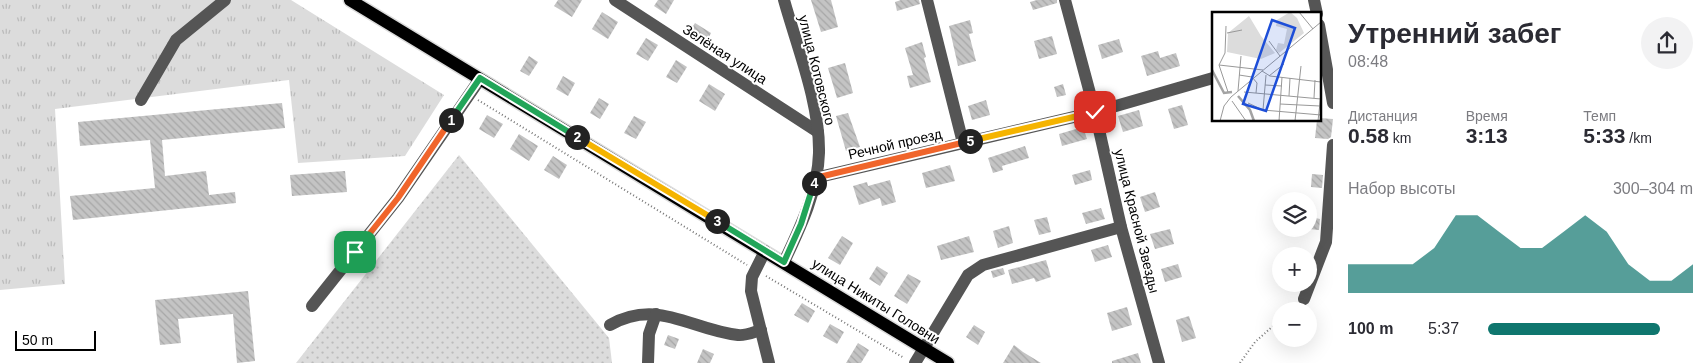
<!DOCTYPE html>
<html lang="ru">
<meta charset="utf-8">
<style>
:root{--surface:#fff;--page:#f2f2f3;--text:#2b2b33;--muted:#7c7c81;--accent:#0f766e}
body{margin:0;font-family:Helvetica,sans-serif;background:var(--page);color:var(--text);height:100vh;display:flex;flex-direction:column;font-size:19px;white-space:nowrap}
*{box-sizing:border-box;margin:0}
p{font-size:16px;color:var(--muted)}
.icon{flex:none;width:28px;height:28px;fill:none;stroke:currentColor;stroke-width:2;stroke-linecap:round;stroke-linejoin:round}
.map{position:relative;flex:1;overflow:hidden}
.details{display:flex;flex-direction:column;background:var(--surface);width:375px}
.details>*{flex:none}
.tools{position:absolute;left:1272px;top:192px;display:grid;gap:10px}
.tools a{display:grid;place-items:center;width:45px;height:45px;border-radius:50%;background:var(--surface);box-shadow:0 5px 20px #0002;font-size:25px}
.scale{position:absolute;left:15px;bottom:12px;width:81px;box-sizing:border-box;padding-left:5px;border:2px solid #000;border-top:0;font-size:14px;line-height:18px;white-space:nowrap;color:#000;-webkit-text-stroke:4px #fff;paint-order:stroke}
.pin{position:absolute;display:grid;place-items:center;width:42px;height:42px;color:#fff;margin:-21px;border-radius:10px;box-shadow:0 2px 8px #0006}
.km{position:absolute;width:25px;height:25px;margin:-12px;border-radius:50%;background:#222;color:#fff;font-size:14px;line-height:25px;text-align:center}
.round{display:grid;place-items:center;flex:none;width:52px;height:52px;border-radius:26px;background:var(--page)}
.summary{display:flex;align-items:center;justify-content:space-between;height:85px;padding:0 15px}
h1{font-size:28px;font-weight:800;line-height:38px}
.stats{display:grid;grid-template-columns:repeat(3,1fr);gap:8px;height:85px;padding:5px 15px}
.stats div{display:grid;align-content:center}
.stats b{font-size:21px;font-weight:800}
.stats small{font-size:14px;font-weight:400}
.stats p{font-size:14px}
.chart{height:140px;padding:10px 15px}
.chart p{display:flex;justify-content:space-between}
.chart svg{width:100%;height:90px;margin-top:5px;fill:var(--accent);opacity:.7}
ul{padding:0 15px;list-style:none;font-size:16px}
li{display:grid;grid-template-columns:80px 60px 1fr;align-items:center;height:38px}
li i{height:12px;border-radius:6px;background:var(--accent)}
main{display:flex;flex:1;min-height:0}
.map>svg:first-child{display:block}
</style>
<main>
<div class="map">
<svg width="1333" height="363" viewBox="0 0 1333 363">
<defs>
<pattern id="grass-tufts" width="24" height="20" patternUnits="userSpaceOnUse" patternTransform="scale(1.25)"><rect width="24" height="20" fill="#dcdcdc"/><path d="M3 7l-1-3M5 7V3M7 7l1-3M15 17l-1-3M17 17v-4M19 17l1-3" fill="none" stroke="#bbb"/></pattern>
<pattern id="garden-dots" width="8" height="8" patternUnits="userSpaceOnUse" patternTransform="scale(1.25)"><rect width="8" height="8" fill="#dcdcdc"/><path d="M2 2h.1M6 6h.1" fill="none" stroke="#bbb" stroke-width="1.8" stroke-linecap="round"/></pattern>
<pattern id="building-back-hatch" width="6" height="6" patternUnits="userSpaceOnUse" patternTransform="scale(1.25)"><rect width="6" height="6" fill="#c4c4c4"/><path d="M-1 5l2 2M0 0l6 6M5-1l2 2" fill="none" stroke="#a7a7a7"/></pattern>
</defs>
<rect width="100%" height="100%" fill="#fff"/>
<polygon fill="url(#grass-tufts)" points="0,0 291,0 444,95 405,156 298,163 289,80 55,109 65,284 0,290"/>
<polygon fill="url(#garden-dots)" points="459,155 609,338 612,363 296,363"/>
<g fill="url(#building-back-hatch)">
<polygon points="558,0 582,0 572,17 554,6"/>
<polygon points="658,0 674,0 666,14 654,6"/>
<polygon points="811,0 831,0 838,27 821,32"/>
<polygon points="901,0 919,0 920,4 897,11 895,2"/>
<polygon points="1037,0 1057,0 1057,3 1033,10 1030,2"/>
<polygon points="602,12 618,22 608,39 592,29"/>
<polygon points="970,20 973,33 969,34 976,61 958,66 949,26"/>
<polygon points="695,23 711,33 707,41 690,31"/>
<polygon points="1052,36 1057,54 1039,59 1034,41"/>
<polygon points="646,38 658,45 648,61 636,54"/>
<polygon points="1119,39 1123,52 1102,59 1098,45"/>
<polygon points="922,42 926,57 924,58 931,82 910,88 907,76 913,75 905,48"/>
<polygon points="1158,51 1160,58 1176,53 1180,66 1147,76 1141,56"/>
<polygon points="529,56 538,62 529,76 520,71"/>
<polygon points="676,60 687,67 677,83 666,77"/>
<polygon points="845,63 853,93 837,98 828,68"/>
<polygon points="563,76 575,83 568,96 556,89"/>
<polygon points="709,84 725,94 715,111 699,101"/>
<polygon points="1063,84 1066,95 1057,97 1054,87"/>
<polygon points="599,98 609,104 600,119 590,113"/>
<polygon points="986,100 990,115 972,120 968,106"/>
<polygon points="282,103 285,128 162,140 165,176 206,171 209,195 235,192 236,203 73,220 70,196 155,188 150,140 80,146 78,122"/>
<polygon points="1182,105 1188,125 1174,129 1168,109"/>
<polygon points="1139,110 1143,126 1123,132 1118,116"/>
<polygon points="848,113 860,147 846,151 836,116"/>
<polygon points="487,115 503,124 494,138 479,129"/>
<polygon points="634,116 646,122 636,139 624,133"/>
<polygon points="1319,118 1333,119 1331,137 1328,139 1315,138 1317,120"/>
<polygon points="1083,127 1087,139 1062,146 1059,134"/>
<polygon points="519,134 538,146 529,161 510,149"/>
<polygon points="1025,146 1029,158 1002,166 1003,170 993,173 988,158"/>
<polygon points="553,156 567,165 559,179 544,170"/>
<polygon points="950,165 955,181 926,188 922,173"/>
<polygon points="1090,170 1092,180 1075,185 1072,175"/>
<polygon points="345,171 347,192 292,196 290,175"/>
<polygon points="1312,174 1323,175 1322,188 1311,187"/>
<polygon points="890,180 896,202 882,206 880,198 859,205 853,186 867,182 868,186"/>
<polygon points="1155,192 1160,207 1145,212 1140,197"/>
<polygon points="1101,208 1105,219 1086,224 1082,213"/>
<polygon points="1047,217 1051,232 1039,235 1034,220"/>
<polygon points="1311,217 1320,219 1319,230 1309,229"/>
<polygon points="1009,226 1013,243 998,248 993,231"/>
<polygon points="1170,229 1174,244 1155,249 1150,234"/>
<polygon points="842,236 853,243 840,265 828,258"/>
<polygon points="969,236 974,252 941,260 937,246"/>
<polygon points="1108,245 1112,257 1095,262 1091,250"/>
<polygon points="1046,260 1051,277 1036,282 1034,278 1012,284 1008,270"/>
<polygon points="1178,264 1182,277 1165,282 1161,269"/>
<polygon points="877,266 888,273 880,286 869,279"/>
<polygon points="1003,268 1005,274 993,278 991,271"/>
<polygon points="908,274 921,281 907,304 894,296"/>
<polygon points="248,291 255,361 237,363 233,314 178,319 181,343 160,345 155,300"/>
<polygon points="802,303 815,311 808,323 794,315"/>
<polygon points="1127,307 1132,325 1112,331 1107,313"/>
<polygon points="1189,316 1196,338 1182,342 1176,320"/>
<polygon points="830,324 844,332 837,344 823,336"/>
<polygon points="974,325 985,332 978,345 966,337"/>
<polygon points="668,335 679,339 675,349 664,345"/>
<polygon points="858,343 869,350 861,363 846,363"/>
<polygon points="1014,345 1023,352 1041,363 1003,363"/>
<polygon points="703,349 714,354 710,363 697,363"/>
<polygon points="1138,353 1141,363 1112,363 1112,361"/>
</g>
<g fill="none" stroke-linecap="round" stroke-linejoin="round">
<g stroke="#dbdbdb" stroke-width="15">
<polyline id="major" points="350,0 948,363"/>
</g>
<g stroke="#777" stroke-width="2" stroke-dasharray="1 2.5" stroke-linecap="butt">
<polyline points="478,100 747,265"/>
<polyline points="766,276 904,358"/>
<polyline points="1290,311 1296,306"/>
<polyline points="1240,363 1255,342 1281,319"/>
</g>
<g stroke="#555" stroke-width="12">
<polyline points="615,0 818,132"/>
<path d="M784 0C797 47 820 103 819 153 818 191 800 228 784 262"/>
<polyline points="927,0 963,143"/>
<polyline points="1065,0 1095,112 1121,227 1159,363"/>
<polyline points="1314,0 1317,14"/>
<polyline points="1319,25 1333,103"/>
<polyline points="141,100 176,40 225,0"/>
<polyline points="815,178 1095,112 1213,78"/>
<polyline points="765,251 752,277 751,291 769,363"/>
<polyline points="1304,299 1326,242 1333,145"/>
<polyline points="312,306 398,198 480,79"/>
<path d="M610 325C658 298 691 330 738 335 745 336 754 332 761 330"/>
<polyline points="648,363 649,334 656,314"/>
<polyline points="915,363 968,275 983,265 1121,227"/>
</g>
<use href="#major" stroke="#000" stroke-width="12"/>
</g>
<g fill="none" stroke-linecap="round" stroke-linejoin="round">
<g stroke="#fff" stroke-width="10">
<polyline id="split-1" points="355,252 398,198 451,120"/>
</g>
<g stroke="#fff" stroke-width="10">
<polyline id="split-2" points="451,120 480,78 577,137"/>
</g>
<g stroke="#fff" stroke-width="10">
<polyline id="split-3" points="577,137 717,221"/>
</g>
<g stroke="#fff" stroke-width="10">
<polyline id="split-4" points="717,221 784,262 801,224 814,183"/>
</g>
<g stroke="#fff" stroke-width="10">
<polyline id="split-5" points="814,183 815,178 970,141"/>
</g>
<g stroke="#fff" stroke-width="10">
<polyline id="split-6" points="970,141 1095,112"/>
</g>
<use href="#split-1" stroke="#f0652b" stroke-width="6"/>
<use href="#split-2" stroke="#22a559" stroke-width="6"/>
<use href="#split-3" stroke="#f5b400" stroke-width="6"/>
<use href="#split-4" stroke="#22a559" stroke-width="6"/>
<use href="#split-5" stroke="#f0652b" stroke-width="6"/>
<use href="#split-6" stroke="#f5b400" stroke-width="6"/>
</g>
<g text-anchor="middle" dominant-baseline="central" stroke-width="4" stroke-linejoin="round" paint-order="stroke">
<g font-size="14" fill="#000" stroke="#fff">
<text transform="translate(725 54) rotate(33)">Зелёная улица</text>
<text transform="translate(817 70) rotate(76)">улица Котовского</text>
<text transform="translate(895 144) rotate(-13)">Речной проезд</text>
<text transform="translate(1137 221) rotate(76)">улица Красной Звезды</text>
<text transform="translate(876 301) rotate(32)">улица Никиты Головни</text>
</g>
</g>
<g transform="translate(1212 12)">
<rect width="109" height="109" fill="#fff"/>
<path d="M78 0 85 6 92 21 67 41 64 38 66 31 72 32 75 17 64 14 65 8Z" fill="#dcdcdc"/>
<path d="M37 4 49 24 63 41 49 47 15 40 16 21Z" fill="#dcdcdc"/>
<path fill="none" stroke="#a3a3a3" stroke-width="2.5" d="M0 58 12 81 20 80M26 84 38 98 42 109"/>
<path fill="none" stroke="#999" stroke-width="1" d="M87 0 101 17M14 14 13 41 7 53 16 80M15 21 30 18M57 29 68 44M7 53 51 58M50 59 58 64 109 70M27 63 40 65 45 71 44 81M57 64 72 52M53 73 70 74M26 79 29 44M32 80 109 87M77 84 78 66M102 86 103 68M20 89 34 109M36 91 51 98 109 103M68 92 108 94M51 98 54 63M8 109 12 94 19 85 109 10M67 109 70 65M83 109 89 54M106 109 109 82"/>
<path fill="#1d4ed8" fill-opacity="0.15" stroke="#1d4ed8" stroke-width="2.5" d="M60 8 83 16 54 99 31 92Z"/>
<rect width="109" height="109" fill="none" stroke="#000" stroke-width="2.5"/>
</g>
</svg>
<div class="tools">
<a><svg class="icon" aria-label="layers" viewBox="0 0 24 24"><path d="M12 4l9 5-9 5-9-5zM3 14l9 5 9-5"/></svg></a>
<a>+</a>
<a>−</a>
</div>
<div class="scale">50 m</div>
<div class="pin" style="left:355px;top:252px;background:#1e9e55"><svg class="icon" aria-label="arrive" viewBox="0 0 24 24"><path d="M6 21V4h12l-3 4 3 4H6"/></svg></div>
<div class="pin" style="left:1095px;top:112px;background:#d93025"><svg class="icon" aria-label="check" viewBox="0 0 24 24"><path d="M5 12l5 5 9-10"/></svg></div>
<b class="km" style="left:451px;top:120px">1</b>
<b class="km" style="left:577px;top:137px">2</b>
<b class="km" style="left:717px;top:221px">3</b>
<b class="km" style="left:814px;top:183px">4</b>
<b class="km" style="left:970px;top:141px">5</b>
</div>
<section class="details">
<div class="summary"><div><h1>Утренний забег</h1><p>08:48</p></div><a class="round"><svg class="icon" aria-label="share" viewBox="0 0 24 24"><path d="M12 15V3M7 8l5-5 5 5M5 13v7h14v-7"/></svg></a></div>
<div class="stats">
<div><p>Дистанция</p><b>0.58<small> km</small></b></div>
<div><p>Время</p><b>3:13</b></div>
<div><p>Темп</p><b>5:33<small> /km</small></b></div>
</div>
<div class="chart"><p><span>Набор высоты</span>300–304 m</p>
<svg viewBox="0 0 160 44" preserveAspectRatio="none"><path d="M0 44V30L10 30L20 30L30 30L40 22L50 6L60 6L70 14L80 22L90 22L100 14L110 6L120 14L130 30L140 38L150 38L160 30V44z"/></svg>
</div>
<ul>
<li><b>100 m</b>5:37<i style="width:84%"></i></li>
</ul>
</section>
</main>
